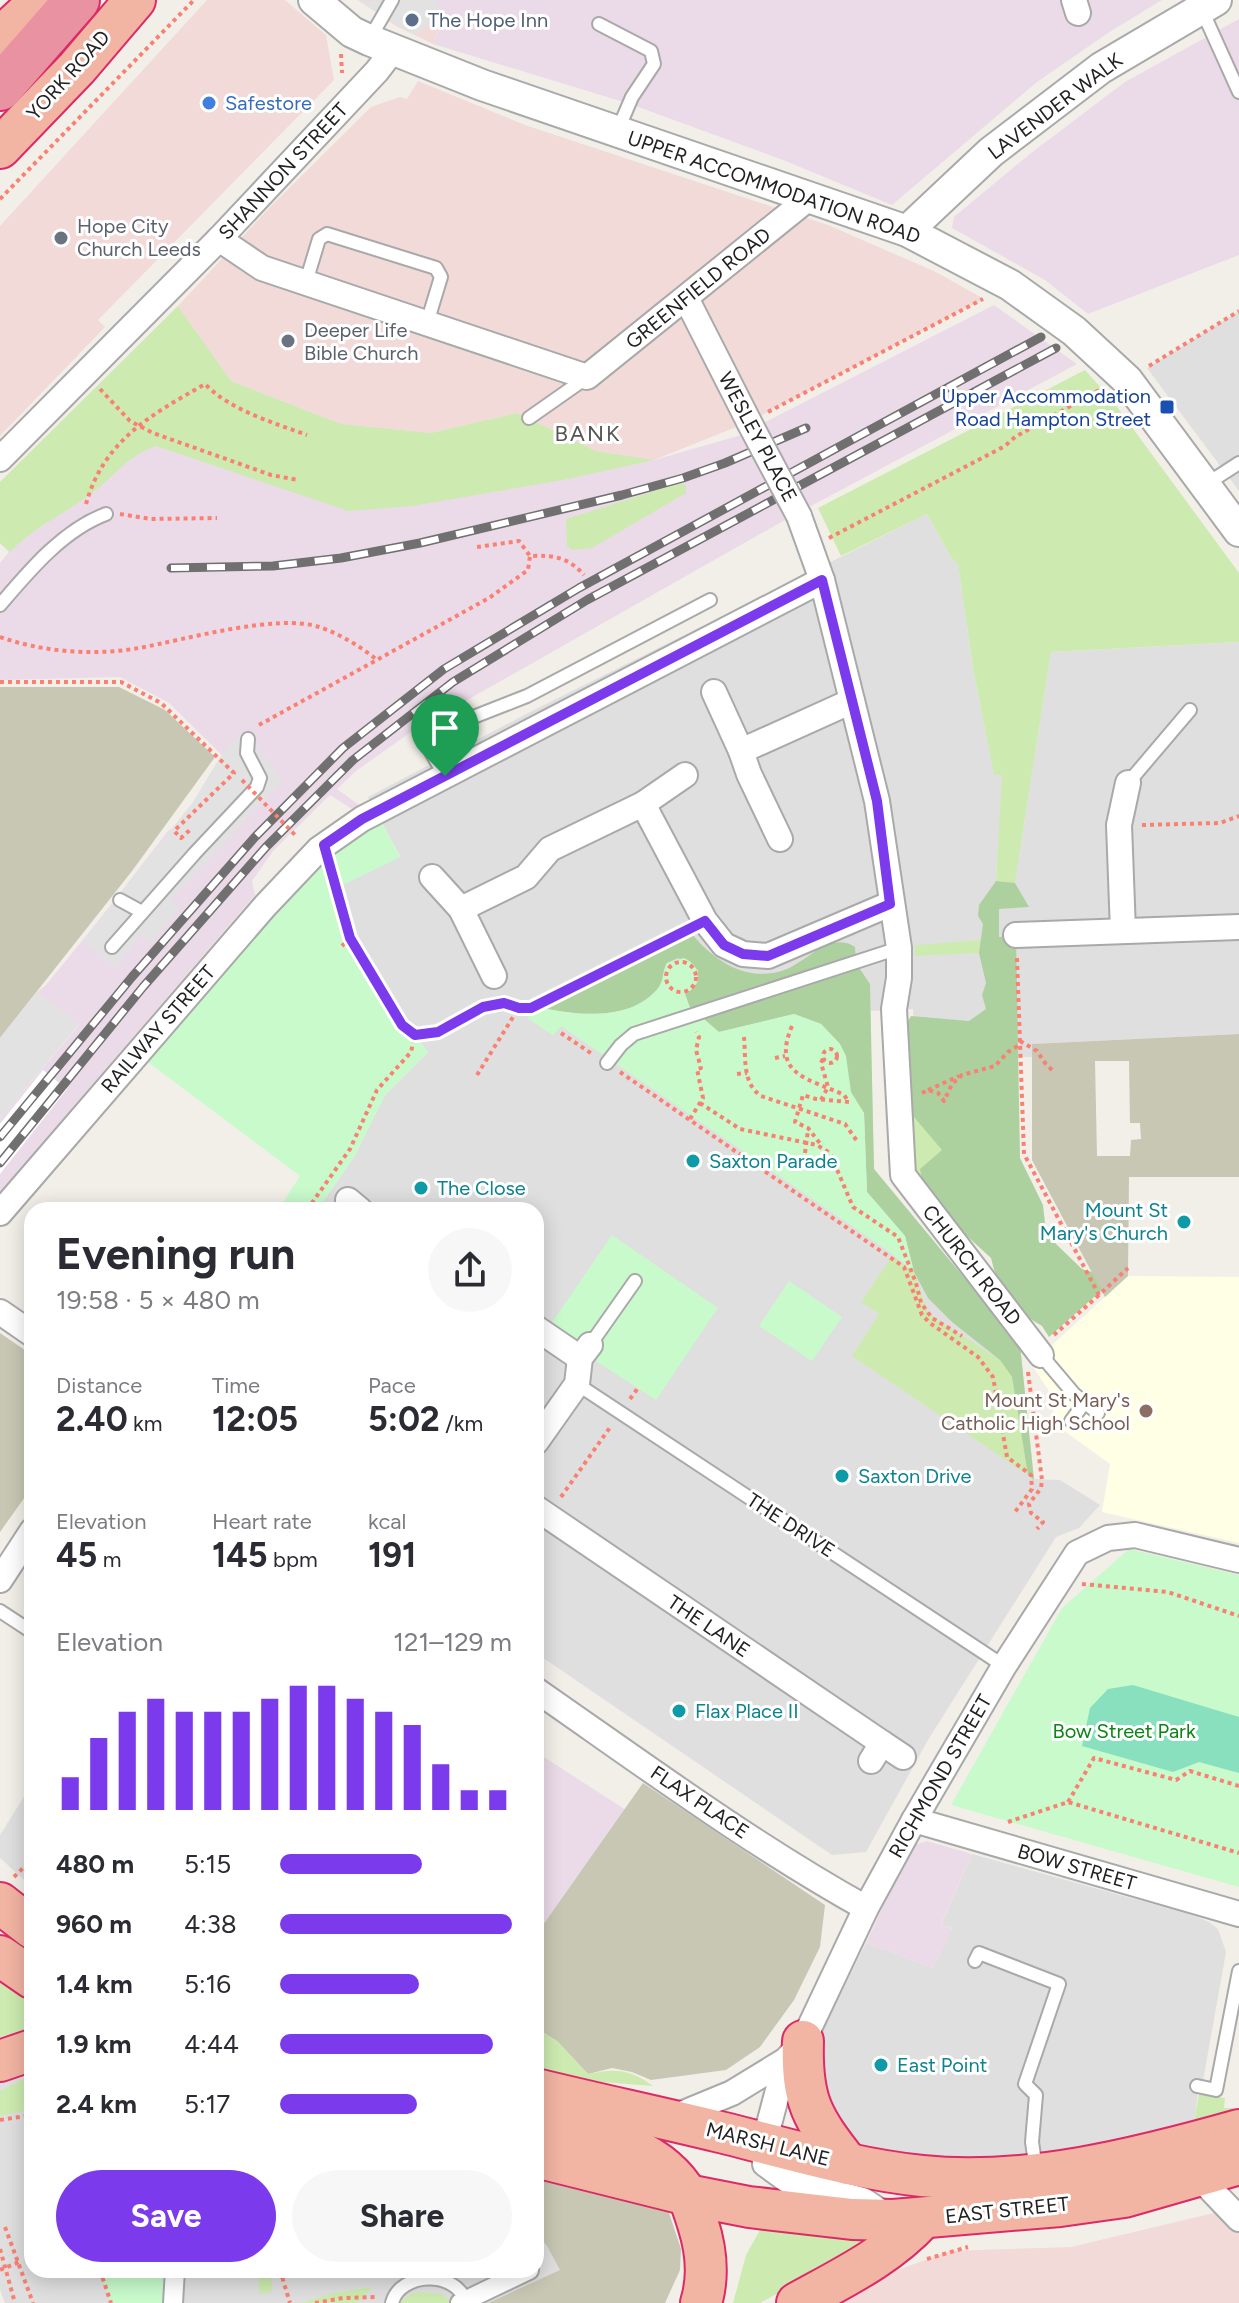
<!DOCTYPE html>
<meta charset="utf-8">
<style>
:root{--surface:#fff;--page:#f7f7f7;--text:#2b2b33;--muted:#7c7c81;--accent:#7c3aed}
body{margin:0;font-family:Figtree,sans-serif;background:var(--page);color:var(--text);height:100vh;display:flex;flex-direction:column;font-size:30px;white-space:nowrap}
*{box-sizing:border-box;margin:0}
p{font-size:26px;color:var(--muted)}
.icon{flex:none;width:44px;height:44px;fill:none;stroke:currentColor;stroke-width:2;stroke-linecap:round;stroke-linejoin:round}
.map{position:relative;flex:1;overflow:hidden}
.side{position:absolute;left:24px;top:1202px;width:520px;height:1076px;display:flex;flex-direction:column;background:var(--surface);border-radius:24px;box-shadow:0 4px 20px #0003}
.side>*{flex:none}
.pin{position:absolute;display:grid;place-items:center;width:68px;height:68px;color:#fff;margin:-82px -34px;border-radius:50% 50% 50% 0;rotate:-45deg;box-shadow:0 0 8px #0007}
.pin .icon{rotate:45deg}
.round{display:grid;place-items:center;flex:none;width:84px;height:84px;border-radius:42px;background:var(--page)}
.head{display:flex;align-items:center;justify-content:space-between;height:136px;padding:0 32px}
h1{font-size:44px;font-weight:700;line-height:60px}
.figures{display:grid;grid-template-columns:repeat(3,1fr);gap:12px;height:136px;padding:8px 32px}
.figures div{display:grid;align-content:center}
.figures b{font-size:34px;font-weight:700}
.figures small{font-size:22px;font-weight:400}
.figures p{font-size:22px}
.chart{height:224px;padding:16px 32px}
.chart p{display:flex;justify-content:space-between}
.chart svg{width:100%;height:144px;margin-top:8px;stroke:var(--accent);stroke-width:6}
.action{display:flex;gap:16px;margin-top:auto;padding:16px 32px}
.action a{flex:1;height:92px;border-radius:48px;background:var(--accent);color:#fff;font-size:32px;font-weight:700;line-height:92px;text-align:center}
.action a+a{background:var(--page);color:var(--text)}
ul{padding:0 32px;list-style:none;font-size:26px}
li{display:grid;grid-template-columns:128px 96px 1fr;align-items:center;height:60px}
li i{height:20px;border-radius:10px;background:var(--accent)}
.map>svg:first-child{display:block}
</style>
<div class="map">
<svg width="1239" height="2303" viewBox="0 0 1239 2303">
<rect width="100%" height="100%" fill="#f2efe9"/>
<g fill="#e0dfdf">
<polygon points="1239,311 1239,491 1147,368"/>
<polygon points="927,514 952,559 958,563 973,668 994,774 1003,775 996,881 1015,882 1051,652 1239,642 1239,1034 1033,1044 1033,1057 1014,1057 917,1084 913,1009 870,1011 874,1169 1020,1345 1034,1479 1060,1480 1100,1505 1079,1528 1056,1537 928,1740 866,1852 832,1855 536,1653 536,1210 317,1210 354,1157 385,1095 428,1052 415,1035 402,1025 350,938 336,888 400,856 368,797 532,711"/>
<polygon points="32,1784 32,1887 0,1858 0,1835"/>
<polygon points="972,1854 1192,1915 1209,1922 1218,1929 1226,1952 1201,2092 1198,2092 1195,2116 1188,2136 1098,2157 886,2163 831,2134 817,2041 866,1943 933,1968 952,1928 941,1925"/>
<polygon points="32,2065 32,2270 536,2270 536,2233 547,2246 561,2270 488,2303 5,2303 0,2290 0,2077"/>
</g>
<g fill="#f2dad9">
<polygon points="207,0 285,0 326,35 334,80 98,320 105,327 0,436 0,226"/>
<polygon points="358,0 435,0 444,15 433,44 396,26"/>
<polygon points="418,81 525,125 828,225 936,272 984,299 749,422 654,460 596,451 517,413 431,433 341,424 231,381 178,306 270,207 371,107 400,97 407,99"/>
<polygon points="1239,2207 1239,2303 837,2303 895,2271 950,2251 1071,2247"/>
</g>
<g fill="#ebdbe8">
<polygon points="435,0 1162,0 1108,33 1037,82 892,205 783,160 630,104 433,44 444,16"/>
<polygon points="1239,19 1239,255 1088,314 1045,280 952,228 954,217 1031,153 1125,82"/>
<polygon points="994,305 1077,364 783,521 411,732 356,771 337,789 359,805 352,809 330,795 273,851 252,881 255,895 0,1192 0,1119 79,1025 37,992 46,985 99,920 168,831 248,781 169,703 120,677 0,680 0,563 9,552 0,543 0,482 178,306 231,381 341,424 431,433 517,413 596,451 654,460 738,436"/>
<polygon points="536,1752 626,1810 536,1935"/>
<polygon points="927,1841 972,1854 941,1924 952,1929 933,1968 866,1943 908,1852 914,1845"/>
</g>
<polygon fill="#ffffe5" points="1128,1276 1239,1277 1239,1543 1102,1512 1110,1464 1049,1420 1057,1403 1031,1364"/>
<g fill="#c7c7b4" fill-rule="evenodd">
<polygon points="0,687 119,687 165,710 215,757 132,871 0,1038"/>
<path d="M1239 1034V1177H1129L1128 1276 1105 1297 1032 1160V1044ZM1095 1061H1129L1130 1123H1140L1141 1139 1131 1140 1130 1156H1097Z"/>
<polygon points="0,1333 32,1355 32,1487 0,1532"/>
<polygon points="643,1783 825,1905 820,1947 794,2000 760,2047 726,2070 651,2080 632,2072 612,2068 588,2074 557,2041 536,2028 536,1935"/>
<polygon points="536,2169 667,2207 681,2249 680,2270 665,2303 488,2303 560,2270 547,2246 536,2233"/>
</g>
<g fill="#cdebb0">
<path d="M178 306 231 381 341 424 431 433 517 413 596 451 654 460 563 480 412 506 348 511 156 446C127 456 115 476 91 494 63 515 35 526 10 552L0 543V482Z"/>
<polygon points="1085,370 1112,400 1239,573 1239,642 1051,652 1015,883 996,881 1002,775 994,775 973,668 958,564 952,559 927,514 841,556 818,508"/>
<polygon points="680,483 686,485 686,493 592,548 572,550 567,546 566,519"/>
<polygon points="981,940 979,953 915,956 915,945"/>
<polygon points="907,1097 913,1116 943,1150 923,1185 913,1165"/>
<polygon points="892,1256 914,1272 928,1313 1000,1360 1012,1377 1028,1475 852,1356 879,1314 861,1302"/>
<polygon points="0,1971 32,1992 32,2028 0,2037"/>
<path d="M536 2028 557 2041 588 2074C614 2068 631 2069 653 2086L601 2082 536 2071Z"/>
<polygon points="32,2075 32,2109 0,2116 0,2091"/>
<polygon points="1199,2094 1225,2098 1224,2108 1232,2108 1233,2110 1194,2122"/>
<polygon points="761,2228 878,2233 815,2273 760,2303 733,2303 746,2255"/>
<polygon points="259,2270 271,2270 272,2291 259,2294"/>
<polygon points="371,2287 371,2289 357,2303 301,2303 334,2293"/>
<polygon points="421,2292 442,2294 450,2300 448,2303 400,2303 410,2294"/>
</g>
<g fill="#add19e">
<polygon points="996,881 1015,883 1029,907 999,909 999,937 1016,935 1020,1158 1043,1205 1045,1223 1056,1244 1082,1269 1092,1272 1102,1290 1049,1337 1042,1326 1024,1315 997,1281 991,1258 946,1217 923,1185 920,1169 942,1150 913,1116 907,1097 905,1026 911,1016 969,1021 986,1009 982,995 986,983 979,953 983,924 978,916 979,905"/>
<path d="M692 934C715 962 749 984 787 969 808 960 831 931 855 947L856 963 870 984 874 1169 1020 1345 1034 1480 1028 1475 1012 1377 1000 1360 952 1322 928 1298 914 1272 905 1236 867 1192 864 1113 839 1082 840 1044 821 1024 794 1014 719 1032 695 1021 685 994 698 982V970L678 958 667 963C664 971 663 981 659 987 633 1021 579 1016 543 1008Z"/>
</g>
<g fill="#c8facc">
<polygon points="376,812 400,857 336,888 350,938 402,1025 415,1035 428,1052 385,1095 354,1157 317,1210 278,1210 300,1176 137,1054 265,906"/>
<path d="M684 958C702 966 703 985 685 994L689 1006 719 1032 794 1014 821 1024 840 1044 846 1056 851 1092 864 1113 867 1192 905 1236 914 1272 891 1253 561 1026 553 1035 527 1018 543 1008C579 1016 634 1021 659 987 664 980 662 971 667 963Z"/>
<polygon points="612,1235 718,1308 656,1400 593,1359 544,1334"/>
<polygon points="789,1281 842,1317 812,1361 759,1326"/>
<polygon points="1129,1549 1239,1575 1239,1887 951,1805 1062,1608"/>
<polygon points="100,2270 175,2270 173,2303 111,2303"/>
</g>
<polygon fill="#88e0be" points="1133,1685 1239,1717 1239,1773 1199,1762 1173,1772 1082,1746 1090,1708 1108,1689"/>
<g fill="#e2e2e2">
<polygon points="435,0 444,15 414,35 359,1"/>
<polygon points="245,729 282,781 170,901 179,909 151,943 141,935 115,968 83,940 193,802 222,754"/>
<polygon points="37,992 79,1024 0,1119 0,1038"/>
</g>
<polygon fill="#fff" points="43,1070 67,1089 0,1174 0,1124"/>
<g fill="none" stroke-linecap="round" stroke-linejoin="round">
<g stroke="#a9a9a9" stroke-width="16">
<g id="service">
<polyline points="1201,8 1239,92"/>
<polyline points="599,24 651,51 654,64 632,97 617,132"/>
<polyline points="369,40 392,0"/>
<polyline points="306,282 319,239 327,234 436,268 441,277 427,323"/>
<polyline points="529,418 586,378"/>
<polyline points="1205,485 1239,463"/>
<path d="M0 605C29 571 63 530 106 514"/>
<polyline points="445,776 431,752 437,736 448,727 527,696 710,600"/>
<polyline points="1128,783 1190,710"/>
<polyline points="120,900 142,912"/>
<polyline points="112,947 195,853 257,787 260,778 247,753 248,739"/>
<polyline points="607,1063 621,1045 634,1034 899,948"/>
<polyline points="590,1345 635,1281"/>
<polyline points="1041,1355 1074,1394 1098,1413"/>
<polyline points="577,1384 1004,1666"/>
<polyline points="1071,1421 1085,1402"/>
<polyline points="0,1611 32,1632"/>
<polyline points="975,1961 979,1953 1059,1984 1025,2084 1036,2095 1032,2142 1036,2169"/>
<polyline points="1197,2086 1216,2090 1239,1971"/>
<path d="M392 2303C400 2271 458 2270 466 2303"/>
</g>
</g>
<g stroke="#a9a9a9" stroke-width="22">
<g id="pedestrian">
<polyline points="173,2303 175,2270"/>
<polyline points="460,2303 529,2270"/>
</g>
</g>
<g stroke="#a9a9a9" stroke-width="28">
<g id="minor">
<polyline points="1074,0 1078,13"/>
<polyline points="219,239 262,268 587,377 809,198"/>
<polyline points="686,298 749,422"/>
<polyline points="0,459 219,239 377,71 393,50"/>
<polyline points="799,516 822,580 877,801 899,948 899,978 894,1009 903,1175 1041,1355"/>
<polyline points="714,692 741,751"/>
<polyline points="643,804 685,775"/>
<polyline points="780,839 749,774 741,751 852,701"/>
<polyline points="432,877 461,909"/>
<polyline points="1123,931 1119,825 1128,783"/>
<polyline points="1016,935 1239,927"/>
<polyline points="494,976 461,909 526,877 550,849 643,804 705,921 724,945 743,954 768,956 890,904"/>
<polyline points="348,1200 360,1210"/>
<polyline points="0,1213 265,906 319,849 362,819 822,580"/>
<polyline points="0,1312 32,1334"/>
<polyline points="536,1328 580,1358"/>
<polyline points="536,1442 577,1384 580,1358 590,1345"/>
<polyline points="536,1508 882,1743"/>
<polyline points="0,1580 32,1531"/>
<path d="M536 1690C644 1765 751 1844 866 1908"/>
<polyline points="871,1761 882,1743 903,1757"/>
<polyline points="914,1820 1239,1914"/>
<polyline points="786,2060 764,2143 765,2164 787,2180 863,2200 888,2217"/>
<polyline points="669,2119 732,2093 786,2060 803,2041 866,1908 914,1820 1004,1666 1077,1553 1108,1538 1135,1535 1239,1560"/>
<polyline points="1198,2176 1239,2219"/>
</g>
</g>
<g stroke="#a9a9a9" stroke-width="34">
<g id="tertiary">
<polyline points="314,0 352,32 369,40 482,85 907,231 1010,285 1074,331 1127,380 1239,531"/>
<polyline points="907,231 991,152 1101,68 1216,0"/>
</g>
</g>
<g stroke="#dc2a67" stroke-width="44">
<g id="trunk">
<polyline points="0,38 41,0"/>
<polyline points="0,148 77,68 135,0"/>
<polyline points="0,1903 32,1928"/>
<polyline points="0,1956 32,1978"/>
<path d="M803 2041C801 2101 812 2118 848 2164"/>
<polyline points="0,2061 32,2050"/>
<path d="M536 2089C597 2104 659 2117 720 2132 786 2148 853 2169 922 2176 1025 2187 1140 2158 1239 2130"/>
<path d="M536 2120C590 2135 656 2142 687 2195 692 2203 695 2215 698 2224 706 2249 709 2277 701 2303"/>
<polyline points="536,2157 688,2195 749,2207 852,2219 893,2220 1060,2206 1124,2197 1239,2164"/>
<path d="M797 2303C842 2278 887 2257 922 2219"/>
</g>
</g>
<g stroke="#dc2a67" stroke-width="48">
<polyline id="motorway" points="0,88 77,0"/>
</g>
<g stroke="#fa8072" stroke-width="4" stroke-dasharray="4 4" stroke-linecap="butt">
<polyline points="341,54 342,73"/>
<polyline points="0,199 194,0"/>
<polyline points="1149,366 1239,311"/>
<polyline points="100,389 130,421 153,433 271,475 298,480"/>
<polyline points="768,412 983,299"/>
<path d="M86 504C104 440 151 415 205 384 230 410 274 423 307 435"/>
<polyline points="120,514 151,519 217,518"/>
<polyline points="829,538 1005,446 1015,437 1101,389"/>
<path d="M477 547 519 541 530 556C553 555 568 557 584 575"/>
<path d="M0 637C43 652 94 656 139 648 184 640 277 613 319 627 340 634 360 646 377 660"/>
<polyline points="0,682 121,682 161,703 234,773 174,831 181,838 191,829"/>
<polyline points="259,725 489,598 528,570 530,556"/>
<polyline points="1142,825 1220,823 1239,816"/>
<polyline points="342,946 350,938"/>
<polyline points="1017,958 1024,1154 1099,1295 1128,1268"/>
<circle cx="681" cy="977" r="15"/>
<polyline points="504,1003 519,1008 531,1008 685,931"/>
<path d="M792 1026C771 1075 808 1078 844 1095L849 1102 816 1099 803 1095 795 1122 808 1128 822 1146"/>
<polyline points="561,1033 592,1054"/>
<path d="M415 1035C450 1030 470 1010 504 1003L497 997"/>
<path d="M744 1037C746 1058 742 1083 761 1096L845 1124 857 1141"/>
<polyline points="1020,1041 1037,1051 1045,1063 1053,1071"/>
<circle cx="830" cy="1056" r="7"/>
<polyline points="775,1058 785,1056"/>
<polyline points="620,1072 904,1267 922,1315 930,1323 978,1357 993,1377 1007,1457 1031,1475 1032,1489 1015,1512"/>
<polyline points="737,1074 747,1073"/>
<polyline points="477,1075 518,1009"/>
<polyline points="928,1090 959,1076"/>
<polyline points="922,1093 928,1090 938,1093 944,1101 952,1084 962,1075 995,1066 1008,1052 1019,1045"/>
<polyline points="821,1100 828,1087 821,1063 823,1058"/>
<polyline points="700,1103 740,1129 817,1145 830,1153 853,1207 898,1237 916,1283 921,1303 932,1318 962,1336"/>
<polyline points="690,1119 703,1098 697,1069 701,1068 696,1050 699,1037 696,1032"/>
<polyline points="805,1153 808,1130"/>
<polyline points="307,1210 350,1149 377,1090 411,1052 415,1035 402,1025 350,938 331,869"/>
<polyline points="1054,1335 1098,1296"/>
<polyline points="1028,1372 1042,1480 1041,1488 1029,1504 1031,1513 1043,1522 1037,1529"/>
<polyline points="630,1399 638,1388"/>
<polyline points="561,1497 611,1426"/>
<polyline points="1082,1584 1168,1592 1239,1616"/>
<polyline points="1068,1802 1094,1758 1176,1780 1190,1771 1239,1786"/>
<polyline points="1008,1822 1068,1802 1239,1853"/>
<polyline points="14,1877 32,1859"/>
<polyline points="0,2120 32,2115"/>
<polyline points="5,2227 33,2303"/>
<polyline points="0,2249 15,2303"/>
<polyline points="927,2259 968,2247"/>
<polyline points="0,2270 19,2262"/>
<polyline points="100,2270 111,2303"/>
<polyline points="280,2270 290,2303"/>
<polyline points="315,2303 343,2298 376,2297"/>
</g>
<use href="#service" stroke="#fff" stroke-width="12"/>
<use href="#pedestrian" stroke="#fff" stroke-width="18"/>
<use href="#minor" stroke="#fff" stroke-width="24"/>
<use href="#tertiary" stroke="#fff" stroke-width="30"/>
<use href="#trunk" stroke="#f2b4a3" stroke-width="40"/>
<use href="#motorway" stroke="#e892a2" stroke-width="44"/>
<g stroke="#707070" stroke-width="9">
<g id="rail">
<polyline points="171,568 273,566 341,558 420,543 622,495 683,478 725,463 806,428"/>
<polyline points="0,1137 132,977 255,837 343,748 444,669 579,588 1041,337"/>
<polyline points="0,1163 143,987 266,847 353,760 453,682 587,600 1056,348"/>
</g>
</g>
<use href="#rail" stroke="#fff" stroke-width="6" stroke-dasharray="18" stroke-linecap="butt"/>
<g stroke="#a9a9a9" stroke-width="28" stroke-linecap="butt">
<polyline id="minor-bridge" points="749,422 799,516"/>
</g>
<polyline stroke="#fa8072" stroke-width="4" stroke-dasharray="4 4" stroke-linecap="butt" points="242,780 297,837"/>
<use href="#minor-bridge" stroke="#fff" stroke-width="24"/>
</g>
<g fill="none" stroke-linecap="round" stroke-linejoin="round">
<g stroke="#fff" stroke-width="16">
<polygon id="route" points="822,580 877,801 890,904 768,956 743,954 724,945 705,921 531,1008 519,1008 504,1003 483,1007 438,1032 415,1035 402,1025 350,938 324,845 362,819"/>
</g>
<use href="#route" stroke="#7c3aed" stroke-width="10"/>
</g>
<circle fill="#5c6f8a" stroke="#fff" stroke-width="3" cx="412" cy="20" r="8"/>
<circle fill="#3f7fe0" stroke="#fff" stroke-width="3" cx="209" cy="103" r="8"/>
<g fill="#6b7280" stroke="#fff" stroke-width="3">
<circle cx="61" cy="238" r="8"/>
<circle cx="288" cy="341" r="8"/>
</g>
<rect fill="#1a4fb4" stroke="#fff" stroke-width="3" x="1159" y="399" width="16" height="16" rx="4"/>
<g fill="#0f9aa8" stroke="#fff" stroke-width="3">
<circle cx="693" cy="1161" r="8"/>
<circle cx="421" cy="1188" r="8"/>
<circle cx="1184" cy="1222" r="8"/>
<circle cx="842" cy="1476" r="8"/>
<circle cx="679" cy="1711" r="8"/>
<circle cx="881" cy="2065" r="8"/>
</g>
<circle fill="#8d6e63" stroke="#fff" stroke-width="3" cx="1146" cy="1411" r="8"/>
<g text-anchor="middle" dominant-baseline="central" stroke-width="6" stroke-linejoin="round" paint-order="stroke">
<g font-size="20" fill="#4e5e75" stroke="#fff" text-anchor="start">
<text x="428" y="20">The Hope Inn</text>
</g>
<g font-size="20" fill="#222" stroke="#fff">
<text transform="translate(68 75) rotate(-48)">YORK ROAD</text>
<text transform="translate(1055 106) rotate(-37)">LAVENDER WALK</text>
<text transform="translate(283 171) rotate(-47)">SHANNON STREET</text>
<text transform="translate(774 187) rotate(19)">UPPER ACCOMMODATION ROAD</text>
<text transform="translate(698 288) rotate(-39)">GREENFIELD ROAD</text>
<text transform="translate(758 437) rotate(62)">WESLEY PLACE</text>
<text transform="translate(158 1029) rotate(-49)">RAILWAY STREET</text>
<text transform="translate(972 1265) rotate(52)">CHURCH ROAD</text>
<text transform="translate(791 1525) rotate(33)">THE DRIVE</text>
<text transform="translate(709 1626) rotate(34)">THE LANE</text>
<text transform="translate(940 1776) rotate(-60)">RICHMOND STREET</text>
<text transform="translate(700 1802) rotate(34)">FLAX PLACE</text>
<text transform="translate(1077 1867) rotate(16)">BOW STREET</text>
<text transform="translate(768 2144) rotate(14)">MARSH LANE</text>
<text transform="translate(1007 2210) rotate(-6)">EAST STREET</text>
</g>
<g font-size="20" fill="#366cbe" stroke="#fff" text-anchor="start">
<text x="225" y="103">Safestore</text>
</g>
<g font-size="20" fill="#5b616d" stroke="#fff" text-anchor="start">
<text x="77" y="226">Hope City<tspan x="77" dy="23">Church Leeds</tspan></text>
<text x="304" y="330">Deeper Life<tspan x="304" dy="23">Bible Church</tspan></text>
</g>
<g font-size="20" fill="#164399" stroke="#fff" text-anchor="end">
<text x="1151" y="396">Upper Accommodation<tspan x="1151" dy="23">Road Hampton Street</tspan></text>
</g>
<g font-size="20" fill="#0d838f" stroke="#fff" text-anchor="start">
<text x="709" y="1161">Saxton Parade</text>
<text x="437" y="1188">The Close</text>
<text x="1168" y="1210" text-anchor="end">Mount St<tspan x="1168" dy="23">Mary's Church</tspan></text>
<text x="858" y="1476">Saxton Drive</text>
<text x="695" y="1711">Flax Place II</text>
<text x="897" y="2065">East Point</text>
</g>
<g font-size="20" fill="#785e54" stroke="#fff" text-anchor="end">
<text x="1130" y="1400">Mount St Mary's<tspan x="1130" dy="23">Catholic High School</tspan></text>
</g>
<g font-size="20" fill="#0c8416" stroke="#fff">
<text x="1124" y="1731">Bow Street Park</text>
</g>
<g font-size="22" letter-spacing="2" fill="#555" stroke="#fff">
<text x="588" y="433">BANK</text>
</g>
</g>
</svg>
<div class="pin" style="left:445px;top:776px;background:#1e9e55"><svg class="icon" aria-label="arrive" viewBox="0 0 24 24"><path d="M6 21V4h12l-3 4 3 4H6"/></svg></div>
<section class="side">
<div class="head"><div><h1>Evening run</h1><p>19:58 · 5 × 480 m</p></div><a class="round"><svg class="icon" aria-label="share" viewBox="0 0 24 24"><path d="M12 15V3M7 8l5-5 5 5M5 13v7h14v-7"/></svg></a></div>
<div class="figures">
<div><p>Distance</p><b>2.40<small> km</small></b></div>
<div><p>Time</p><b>12:05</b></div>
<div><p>Pace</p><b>5:02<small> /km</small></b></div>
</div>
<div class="figures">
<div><p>Elevation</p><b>45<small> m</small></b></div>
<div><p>Heart rate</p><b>145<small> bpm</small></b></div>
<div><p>kcal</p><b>191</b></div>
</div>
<div class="chart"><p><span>Elevation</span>121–129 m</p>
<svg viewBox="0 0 160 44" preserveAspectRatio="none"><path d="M5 44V34M15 44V22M25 44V14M35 44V10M45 44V14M55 44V14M65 44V14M75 44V10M85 44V6M95 44V6M105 44V10M115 44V14M125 44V18M135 44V30M145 44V38M155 44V38"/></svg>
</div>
<ul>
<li><b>480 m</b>5:15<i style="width:61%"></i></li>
<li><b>960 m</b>4:38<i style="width:100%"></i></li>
<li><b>1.4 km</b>5:16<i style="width:60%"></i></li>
<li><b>1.9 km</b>4:44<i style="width:92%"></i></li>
<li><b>2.4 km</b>5:17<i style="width:59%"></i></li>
</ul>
<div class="action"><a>Save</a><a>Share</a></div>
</section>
</div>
